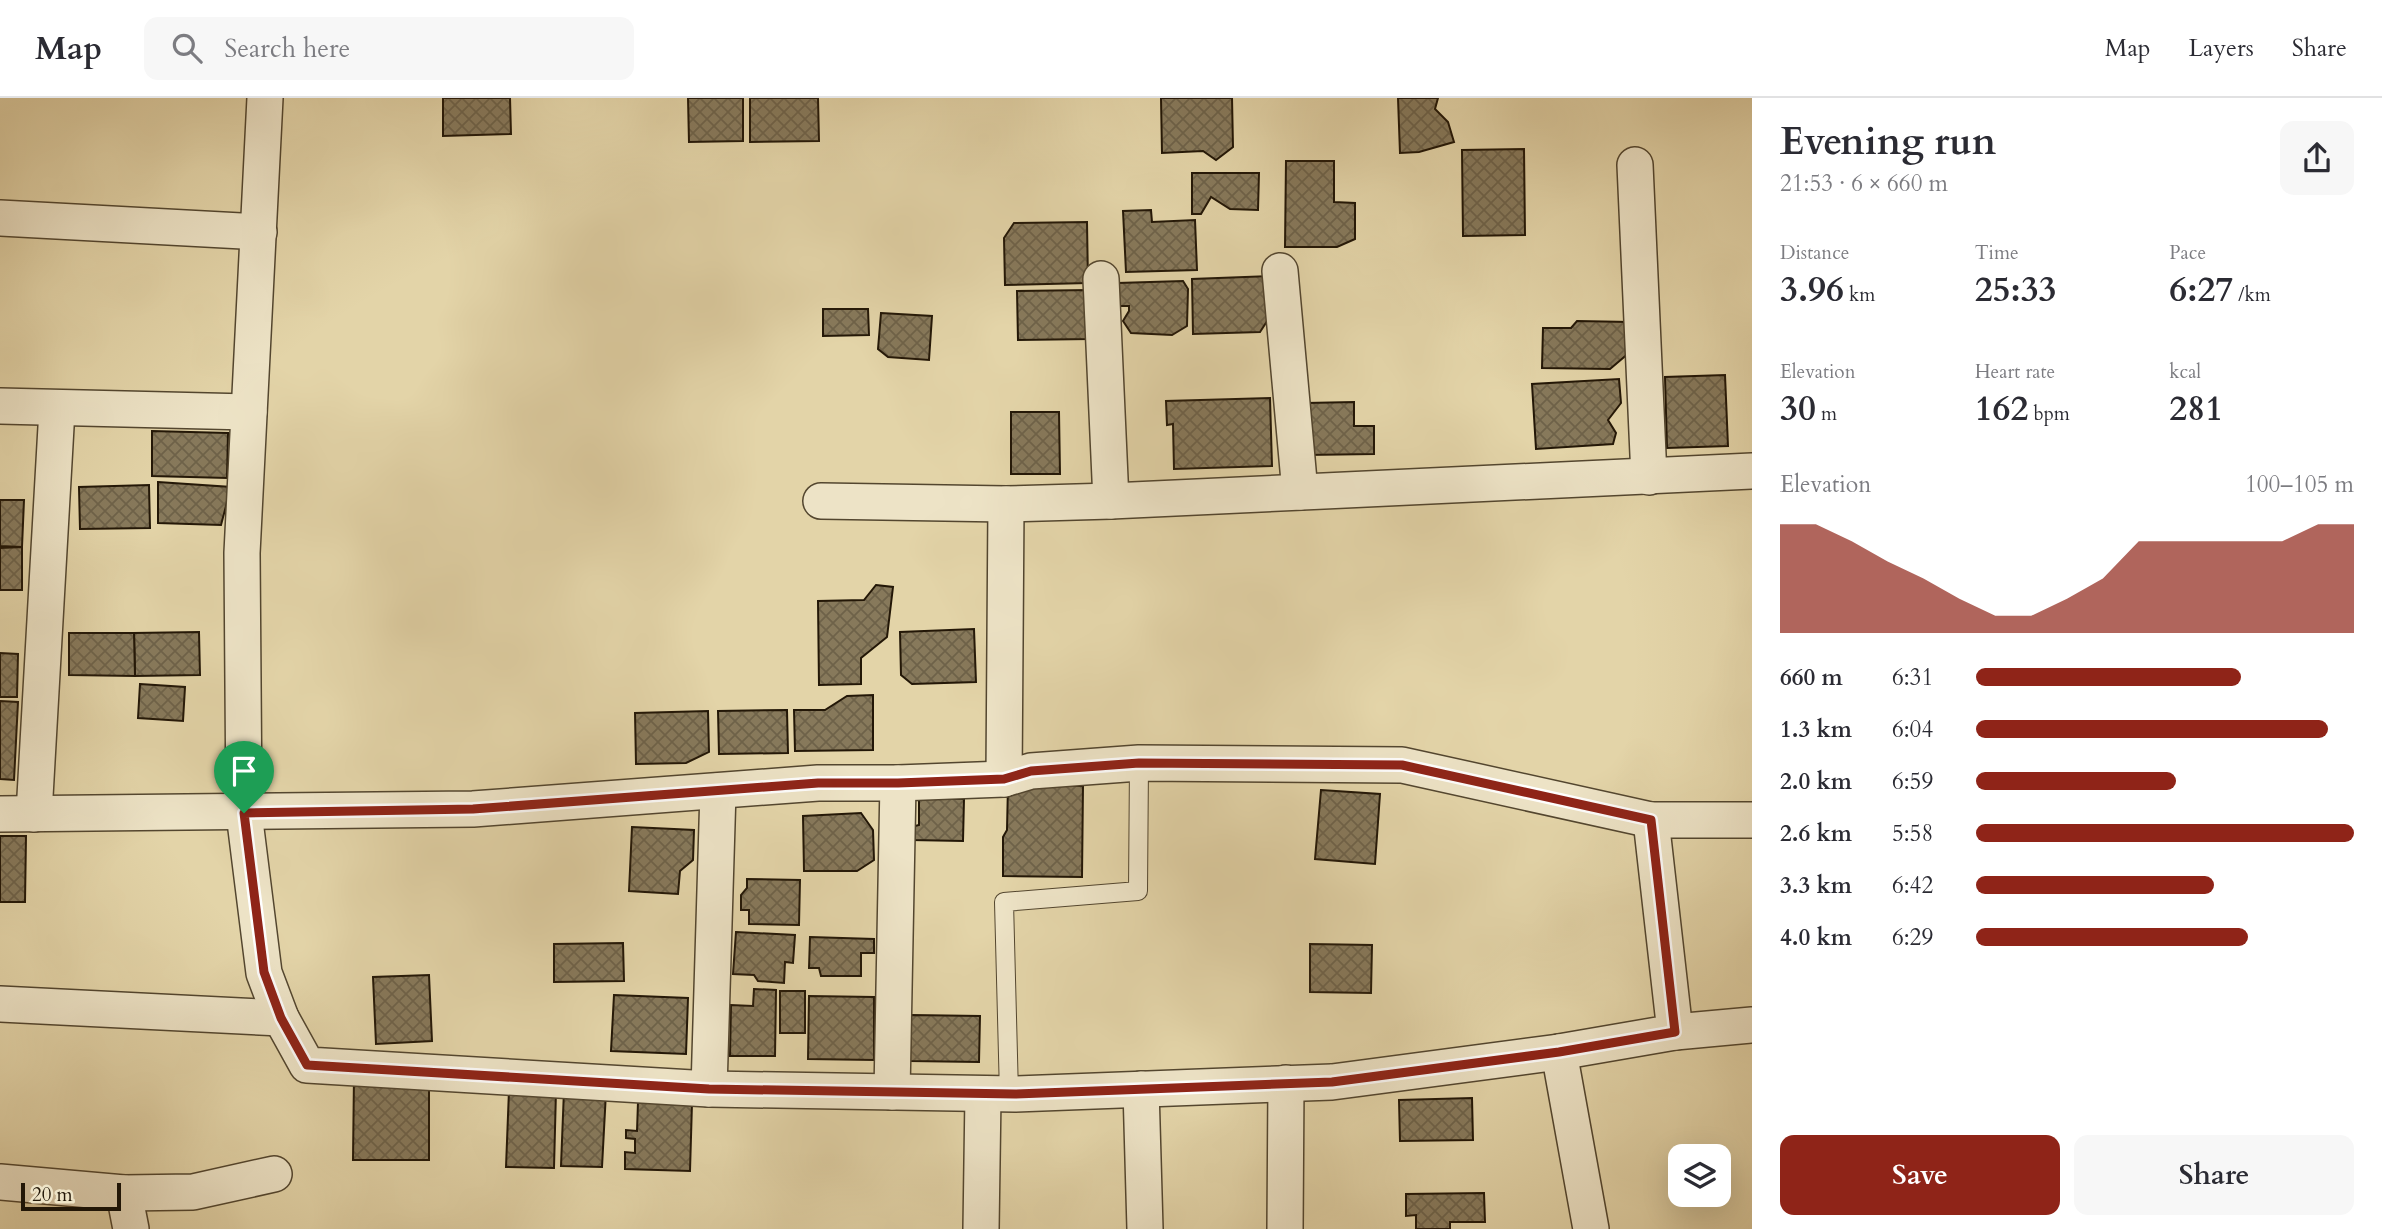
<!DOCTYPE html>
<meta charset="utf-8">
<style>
:root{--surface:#fff;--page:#f7f7f7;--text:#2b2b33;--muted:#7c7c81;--line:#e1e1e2;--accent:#8f2418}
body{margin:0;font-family:Cardo,serif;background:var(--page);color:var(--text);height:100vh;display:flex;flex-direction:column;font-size:26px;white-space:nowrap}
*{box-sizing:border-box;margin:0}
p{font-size:23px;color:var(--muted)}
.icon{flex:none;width:38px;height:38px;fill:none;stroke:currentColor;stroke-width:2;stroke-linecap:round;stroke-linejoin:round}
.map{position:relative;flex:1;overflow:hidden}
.drawer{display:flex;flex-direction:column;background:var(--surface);width:630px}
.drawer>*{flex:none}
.controls{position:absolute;left:1668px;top:1046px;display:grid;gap:14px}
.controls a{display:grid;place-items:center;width:63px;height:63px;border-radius:14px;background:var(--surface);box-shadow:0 7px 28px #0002;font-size:35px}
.scale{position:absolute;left:21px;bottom:18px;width:100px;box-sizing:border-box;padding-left:7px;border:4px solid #231707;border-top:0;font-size:19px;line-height:24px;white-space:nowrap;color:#231707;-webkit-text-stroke:5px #ede3c6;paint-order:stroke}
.pin{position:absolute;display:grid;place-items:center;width:60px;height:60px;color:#fff;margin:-72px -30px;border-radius:50% 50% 50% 0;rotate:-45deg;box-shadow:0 0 7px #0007}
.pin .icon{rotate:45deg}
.round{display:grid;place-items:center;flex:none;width:74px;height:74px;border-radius:14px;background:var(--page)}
.overview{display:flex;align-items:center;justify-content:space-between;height:119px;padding:0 28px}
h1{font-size:38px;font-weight:700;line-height:52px}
.stats{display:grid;grid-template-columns:repeat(3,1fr);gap:10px;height:119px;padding:7px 28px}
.stats div{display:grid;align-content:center}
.stats b{font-size:35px;font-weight:700}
.stats small{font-size:19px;font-weight:400}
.stats p{font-size:19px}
.chart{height:196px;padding:14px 28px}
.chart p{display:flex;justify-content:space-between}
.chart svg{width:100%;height:126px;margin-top:7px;fill:var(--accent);opacity:.7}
.primary-button{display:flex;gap:14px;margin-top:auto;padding:14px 28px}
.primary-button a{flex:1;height:80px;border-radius:14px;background:var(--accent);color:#fff;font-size:28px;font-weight:700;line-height:80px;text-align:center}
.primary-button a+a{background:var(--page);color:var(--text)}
ul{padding:0 28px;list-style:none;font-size:23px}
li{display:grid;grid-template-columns:112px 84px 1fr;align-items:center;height:52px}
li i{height:18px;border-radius:9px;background:var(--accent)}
header{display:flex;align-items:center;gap:42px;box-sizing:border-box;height:98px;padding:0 35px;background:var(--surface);border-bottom:2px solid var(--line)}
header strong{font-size:33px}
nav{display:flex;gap:38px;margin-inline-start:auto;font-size:24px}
.search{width:490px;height:63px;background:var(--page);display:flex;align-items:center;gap:18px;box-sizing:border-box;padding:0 24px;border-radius:14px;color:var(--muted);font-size:26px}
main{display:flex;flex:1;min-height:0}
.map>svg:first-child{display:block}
</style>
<header>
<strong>Map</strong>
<div class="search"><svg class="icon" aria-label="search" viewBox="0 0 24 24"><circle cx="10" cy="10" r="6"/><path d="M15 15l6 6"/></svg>Search here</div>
<nav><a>Map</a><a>Layers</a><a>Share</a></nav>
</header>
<main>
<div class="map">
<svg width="1752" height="1131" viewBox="0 0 1752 1131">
<defs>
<pattern id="building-cross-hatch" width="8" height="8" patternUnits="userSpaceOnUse" patternTransform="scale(1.75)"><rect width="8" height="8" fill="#87795b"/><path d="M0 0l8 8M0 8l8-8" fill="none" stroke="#6e6249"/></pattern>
</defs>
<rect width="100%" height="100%" fill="#e3d4a8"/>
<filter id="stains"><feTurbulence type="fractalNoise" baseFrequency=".00286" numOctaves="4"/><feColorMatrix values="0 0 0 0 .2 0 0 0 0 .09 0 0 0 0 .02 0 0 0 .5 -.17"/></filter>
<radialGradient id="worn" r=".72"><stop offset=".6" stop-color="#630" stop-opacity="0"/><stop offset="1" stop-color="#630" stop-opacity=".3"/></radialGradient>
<g fill="url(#building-cross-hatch)" stroke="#231707" stroke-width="2">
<polygon points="443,0 510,0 511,36 443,38"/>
<polygon points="688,0 743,0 743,43 689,44"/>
<polygon points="750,0 818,0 819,43 750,44"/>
<polygon points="1161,0 1232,0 1233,49 1216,62 1203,53 1162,55"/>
<polygon points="1398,0 1438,0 1435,11 1448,24 1454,44 1419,54 1400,55"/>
<polygon points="1524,51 1525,137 1463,138 1462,52"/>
<polygon points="1286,63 1334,63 1334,104 1355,105 1355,141 1337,149 1285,149"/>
<polygon points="1192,75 1259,75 1258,112 1230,111 1211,99 1201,116 1192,116"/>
<polygon points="1151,112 1152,124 1195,122 1197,172 1126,174 1123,113"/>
<polygon points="1087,124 1088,185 1005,187 1004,140 1014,125"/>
<polygon points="1271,178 1273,214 1260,234 1193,236 1192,181"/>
<polygon points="1183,183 1188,191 1187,228 1172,237 1131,235 1123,223 1129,213 1129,208 1118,208 1118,185"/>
<polygon points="1089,192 1090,241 1018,242 1017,193"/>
<polygon points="823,211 868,211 869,237 823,238"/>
<polygon points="881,215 932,218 929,262 888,259 878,251"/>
<polygon points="1577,223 1630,224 1630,254 1610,271 1542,270 1543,230 1571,230"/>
<polygon points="1725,277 1728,348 1667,350 1665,279"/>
<polygon points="1619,281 1621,305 1608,322 1616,335 1613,346 1536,351 1532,286"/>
<polygon points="1270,300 1272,368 1174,371 1173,326 1167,327 1166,303"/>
<polygon points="1354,304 1354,328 1374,328 1374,356 1306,357 1306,305"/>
<polygon points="1011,314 1059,314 1060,376 1011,376"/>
<polygon points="152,333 228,335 227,380 152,378"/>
<polygon points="158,384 231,389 221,427 158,425"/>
<polygon points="149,387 150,430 80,431 79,389"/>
<polygon points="0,402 24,402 22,449 0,448"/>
<polygon points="22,449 22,492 0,492 0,450"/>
<polygon points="876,487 893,489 887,539 861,560 861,586 819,587 818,503 864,502"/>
<polygon points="974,531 976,584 912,586 901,577 900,534"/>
<polygon points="199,534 200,577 135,578 134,535"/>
<polygon points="69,535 134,535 135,578 69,577"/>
<polygon points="0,555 18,556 17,599 0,599"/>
<polygon points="140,586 185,589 183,623 138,620"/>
<polygon points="873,597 873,652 795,653 794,612 825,612 847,598"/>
<polygon points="0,603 18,604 14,682 0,681"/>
<polygon points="787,612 788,655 719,656 718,613"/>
<polygon points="708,613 709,654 686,665 636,666 635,615"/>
<polygon points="1008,687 1083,688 1082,779 1003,778 1003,739 1007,732"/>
<polygon points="1321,692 1380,696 1375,766 1315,761"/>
<polygon points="919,700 964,701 963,743 911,742 911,729 919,727"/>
<polygon points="861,715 873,732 874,762 857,773 804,773 803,718"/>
<polygon points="632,729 694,732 693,762 680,773 678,796 629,793"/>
<polygon points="0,738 26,738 25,804 0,804"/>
<polygon points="747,781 800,782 799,827 749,826 749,812 741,812 741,797 747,790"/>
<polygon points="736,834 795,837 793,865 785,864 784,885 758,883 754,877 733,876"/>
<polygon points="810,839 874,841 874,855 861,855 861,878 821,878 819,870 809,870"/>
<polygon points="623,845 624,883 554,884 554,846"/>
<polygon points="1310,846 1372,847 1371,895 1310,894"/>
<polygon points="429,877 432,943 376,946 373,879"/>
<polygon points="754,891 776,892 775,958 730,958 731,907 753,908"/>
<rect x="780" y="893" width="25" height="42"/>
<polygon points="614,897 688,900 686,956 611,953"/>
<polygon points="809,898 874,899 874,962 808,961"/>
<polygon points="911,917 980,918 979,964 910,963"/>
<polygon points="354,978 429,979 429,1062 353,1062"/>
<polygon points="509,992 556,993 554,1070 506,1069"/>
<polygon points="564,992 606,994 602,1069 561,1068"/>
<polygon points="1472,1000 1473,1042 1400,1043 1399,1002"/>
<polygon points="638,1004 692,1005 690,1073 625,1071 625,1054 635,1055 635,1041 626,1040 626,1032 637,1033"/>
<polygon points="1484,1095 1485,1124 1450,1124 1450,1131 1416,1131 1416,1117 1406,1118 1406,1096"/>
</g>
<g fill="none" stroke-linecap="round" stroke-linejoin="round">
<g stroke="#53462f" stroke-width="20">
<polyline id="service" points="1009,996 1004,804 1138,793 1139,665"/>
</g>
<g stroke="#53462f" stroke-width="38">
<g id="minor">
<polyline points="265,0 242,455 244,715 264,875 281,920 307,967 709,991 1015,996 1332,984 1559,954 1675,934 1651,722 1752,722"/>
<polyline points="1635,67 1649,379"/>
<polyline points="0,120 259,134"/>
<polyline points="1280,173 1300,394"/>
<polyline points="1101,181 1111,403"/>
<polyline points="0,308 249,314"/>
<polyline points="821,403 1006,406 1111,403 1752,373"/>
<polyline points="1004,681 1006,406"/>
<polyline points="0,716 473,711 818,685 898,685 1004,681 1031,673 1139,665 1402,667 1651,722"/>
<polyline points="34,716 57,311"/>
<polyline points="0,906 281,920"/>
<polyline points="1675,934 1752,927"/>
<polyline points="1559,954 1591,1131"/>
<polyline points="709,991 718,693"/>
<polyline points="1141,991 1145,1131"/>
<polyline points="892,994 898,685"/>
<polyline points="0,1084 124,1095 193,1094 274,1076"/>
<polyline points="124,1095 131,1131"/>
<polyline points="981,1131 983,997"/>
<polyline points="1285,1131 1286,985"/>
</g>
</g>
<use href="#service" stroke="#ede3c6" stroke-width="18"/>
<use href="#minor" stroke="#ede3c6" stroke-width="35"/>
</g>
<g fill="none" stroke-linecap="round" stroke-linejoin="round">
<g stroke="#fff" stroke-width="14">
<polygon id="route" points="1139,665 1402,667 1651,722 1675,934 1559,954 1332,984 1015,996 709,991 307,967 281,920 264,874 244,715 473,711 818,685 898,685 1004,681 1031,673"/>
</g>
<use href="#route" stroke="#8f2418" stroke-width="9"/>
</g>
<rect width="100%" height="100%" filter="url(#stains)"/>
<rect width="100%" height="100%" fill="url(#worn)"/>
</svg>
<div class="controls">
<a><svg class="icon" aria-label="layers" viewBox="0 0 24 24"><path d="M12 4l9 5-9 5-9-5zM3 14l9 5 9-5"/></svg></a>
</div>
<div class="scale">20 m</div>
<div class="pin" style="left:244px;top:715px;background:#1e9e55"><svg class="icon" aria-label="arrive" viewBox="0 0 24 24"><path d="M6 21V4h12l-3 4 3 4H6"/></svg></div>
</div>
<section class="drawer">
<div class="overview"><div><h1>Evening run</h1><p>21:53 · 6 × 660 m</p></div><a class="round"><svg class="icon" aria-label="share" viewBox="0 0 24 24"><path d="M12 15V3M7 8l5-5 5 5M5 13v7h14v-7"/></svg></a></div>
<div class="stats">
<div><p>Distance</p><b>3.96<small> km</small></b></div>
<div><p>Time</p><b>25:33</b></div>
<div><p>Pace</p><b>6:27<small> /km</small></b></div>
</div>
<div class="stats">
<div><p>Elevation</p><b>30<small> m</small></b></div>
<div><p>Heart rate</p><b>162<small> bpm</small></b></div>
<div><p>kcal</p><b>281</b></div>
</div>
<div class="chart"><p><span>Elevation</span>100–105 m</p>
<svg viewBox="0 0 160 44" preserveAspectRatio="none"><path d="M0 44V6L10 6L20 12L30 19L40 25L50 32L60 38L70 38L80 32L90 25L100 12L110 12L120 12L130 12L140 12L150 6L160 6V44z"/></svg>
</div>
<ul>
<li><b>660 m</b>6:31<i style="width:70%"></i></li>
<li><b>1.3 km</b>6:04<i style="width:93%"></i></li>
<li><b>2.0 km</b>6:59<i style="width:53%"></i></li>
<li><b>2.6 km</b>5:58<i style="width:100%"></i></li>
<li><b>3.3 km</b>6:42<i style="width:63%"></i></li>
<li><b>4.0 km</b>6:29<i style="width:72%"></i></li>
</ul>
<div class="primary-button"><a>Save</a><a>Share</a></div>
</section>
</main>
